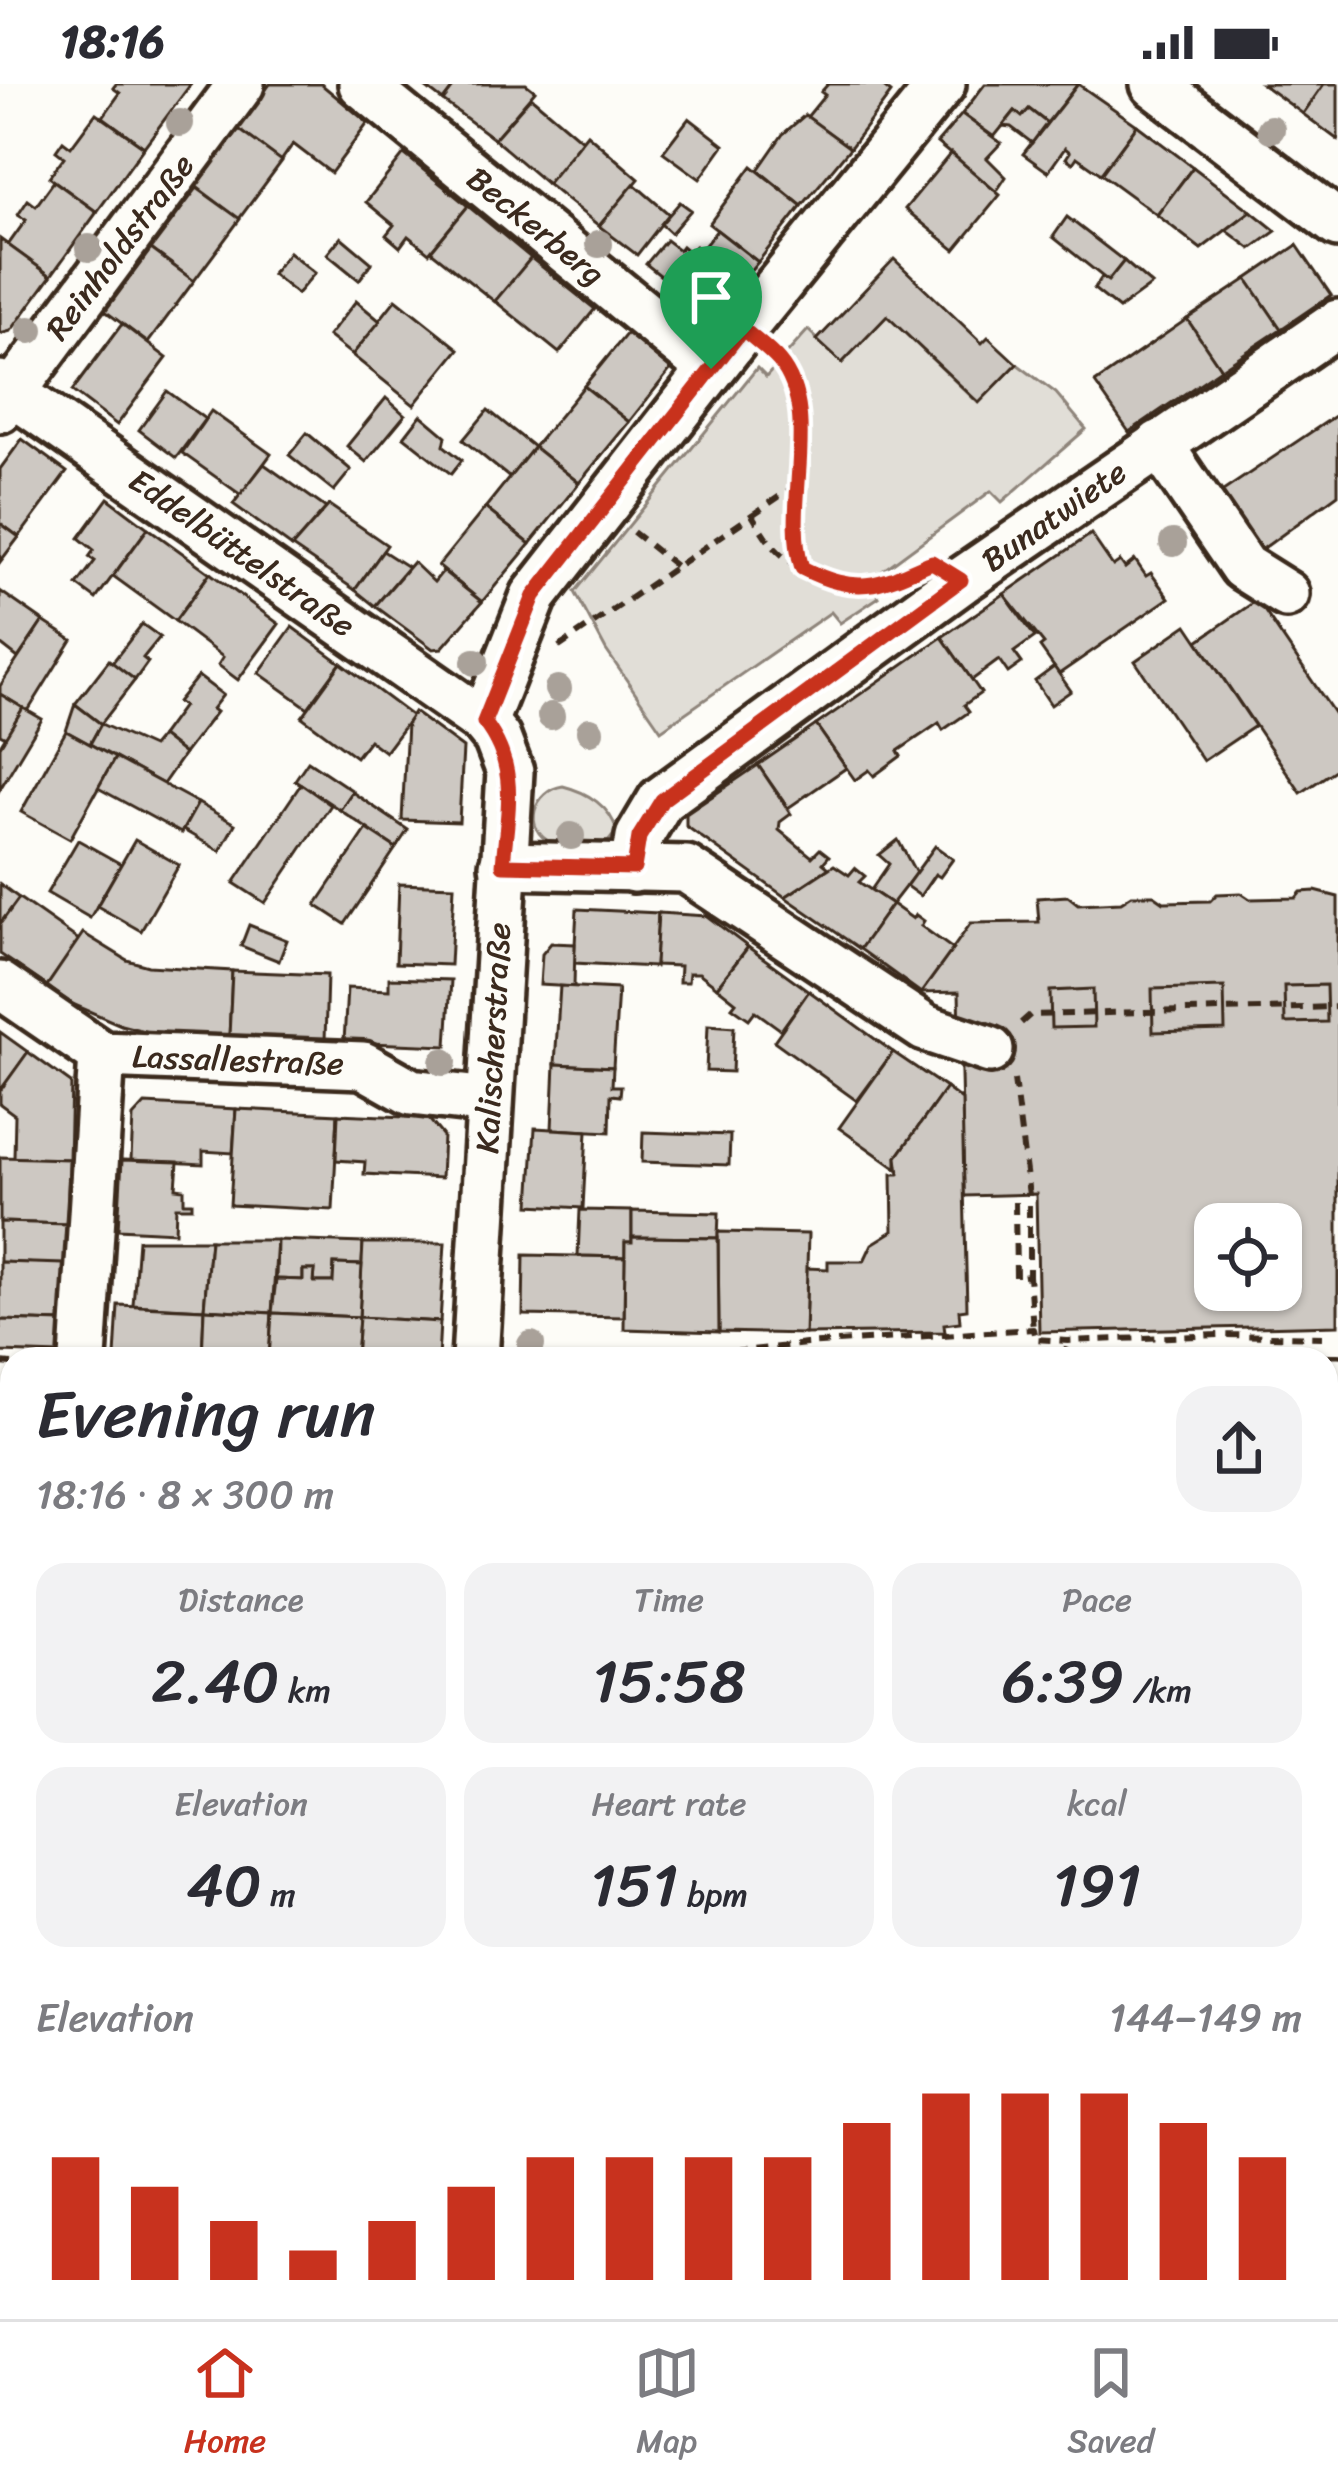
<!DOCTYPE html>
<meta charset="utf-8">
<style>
:root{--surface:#fff;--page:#f2f2f3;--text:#2b2b33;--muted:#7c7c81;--line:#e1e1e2;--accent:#c8321e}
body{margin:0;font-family:Sriracha,sans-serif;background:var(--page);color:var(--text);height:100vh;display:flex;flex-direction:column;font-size:45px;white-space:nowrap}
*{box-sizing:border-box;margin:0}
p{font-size:39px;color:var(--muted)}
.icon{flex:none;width:66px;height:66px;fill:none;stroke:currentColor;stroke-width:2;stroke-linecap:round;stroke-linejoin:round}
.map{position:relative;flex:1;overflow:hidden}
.side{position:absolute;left:0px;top:1263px;width:1338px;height:972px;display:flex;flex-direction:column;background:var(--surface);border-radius:36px 36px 0 0;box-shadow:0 3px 9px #0004}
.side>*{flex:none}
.buttons{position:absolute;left:1194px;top:1119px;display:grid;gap:24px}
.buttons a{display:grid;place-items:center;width:108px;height:108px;border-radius:24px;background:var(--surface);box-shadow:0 3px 9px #0004;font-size:60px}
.pin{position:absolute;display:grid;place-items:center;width:102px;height:102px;color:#fff;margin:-123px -51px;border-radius:50% 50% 50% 0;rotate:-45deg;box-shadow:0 0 12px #0007}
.pin .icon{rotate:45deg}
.round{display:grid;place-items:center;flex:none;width:126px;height:126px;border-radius:36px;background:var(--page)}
.summary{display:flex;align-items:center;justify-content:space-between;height:204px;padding:0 36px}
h1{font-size:66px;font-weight:600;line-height:90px}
.metrics{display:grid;grid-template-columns:repeat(3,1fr);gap:18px;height:204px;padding:12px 36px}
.metrics div{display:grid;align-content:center;border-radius:30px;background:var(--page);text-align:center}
.metrics b{font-size:60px;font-weight:600}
.metrics small{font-size:33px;font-weight:400}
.metrics p{font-size:33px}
.chart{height:336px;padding:24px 36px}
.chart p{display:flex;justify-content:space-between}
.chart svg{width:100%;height:216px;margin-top:12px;stroke:var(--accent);stroke-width:6}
.status{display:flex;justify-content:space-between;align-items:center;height:84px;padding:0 60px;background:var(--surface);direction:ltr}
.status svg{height:33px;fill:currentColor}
.menu{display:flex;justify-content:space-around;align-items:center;height:168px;border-top:3px solid var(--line);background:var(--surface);font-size:33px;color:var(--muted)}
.menu a{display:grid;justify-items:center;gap:6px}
.menu .active{color:var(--accent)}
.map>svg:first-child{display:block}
</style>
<div class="status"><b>18:16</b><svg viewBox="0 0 49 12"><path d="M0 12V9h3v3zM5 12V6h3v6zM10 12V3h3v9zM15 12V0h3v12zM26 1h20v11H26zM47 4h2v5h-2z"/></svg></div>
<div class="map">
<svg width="1338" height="2235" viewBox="0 0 1338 2235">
<rect width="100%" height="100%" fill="#fdfcf7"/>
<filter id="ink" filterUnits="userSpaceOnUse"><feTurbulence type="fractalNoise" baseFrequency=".00833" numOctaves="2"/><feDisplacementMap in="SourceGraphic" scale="24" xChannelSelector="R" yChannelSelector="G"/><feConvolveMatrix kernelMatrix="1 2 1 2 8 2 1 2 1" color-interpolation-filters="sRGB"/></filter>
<g filter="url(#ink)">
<g fill="#e1ded7" stroke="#8e847a" stroke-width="3">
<polygon points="887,232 978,319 1017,280 1056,309 1086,345 1002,418 991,407 870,496 879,513 840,539 831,528 661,646 606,566 575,508 757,284 766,293 808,246 842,279"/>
<path d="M563 702C587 708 610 722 617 747L602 765C587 764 565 766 552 759 521 745 534 706 563 702Z"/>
</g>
<g fill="#bbb4ad" stroke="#887d74" stroke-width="3">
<polygon points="0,2149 12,2153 12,2209 0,2204"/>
<polygon points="50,2223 199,2223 220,2235 81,2235"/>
</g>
<g fill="#cdc8c2" stroke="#3b2a1e" stroke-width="3" fill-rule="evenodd">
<polygon points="116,0 191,0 144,63 103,33 120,9 113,4"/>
<polygon points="270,0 321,0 368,39 331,89 293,60 281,77 237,44"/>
<polygon points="421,0 456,0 443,17"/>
<polygon points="456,0 526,0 535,7 494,55 443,17"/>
<polygon points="828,0 880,0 891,9 850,64 807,33 825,11 821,8"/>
<polygon points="985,0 1078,0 1047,39 1029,25 1022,33 1015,27 994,53 962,30"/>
<polygon points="1078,0 1137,41 1101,90 1077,73 1073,79 1066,74 1070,68 1065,64 1048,88 1023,70"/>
<polygon points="1262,0 1324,0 1303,30"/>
<polygon points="1324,0 1338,0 1338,56 1303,30"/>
<polygon points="531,13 583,57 547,100 494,55"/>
<polygon points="1029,25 1047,39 1032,59 1011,43 1003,42 1015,27 1022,33"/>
<polygon points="96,29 144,63 97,128 49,93 64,73 56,67 63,57 71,63"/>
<polygon points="962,30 1001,59 987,74 1006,93 996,108 937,59"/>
<polygon points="805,31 850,64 802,122 758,86 783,50"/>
<polygon points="689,34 724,61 700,95 663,68"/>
<polygon points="1137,41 1193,83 1157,131 1101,90"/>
<polygon points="237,44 282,77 239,135 194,101"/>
<polygon points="587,50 639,95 599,142 547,100"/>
<polygon points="951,69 1000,111 955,166 905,125"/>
<polygon points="404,70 468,122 429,169 408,152 400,163 386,151 394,141 366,118"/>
<polygon points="752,82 802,122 758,178 709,140"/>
<polygon points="1193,83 1251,127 1201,165 1157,131"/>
<polygon points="54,97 97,128 51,192 8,161 26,136 18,131 28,116 36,122"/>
<polygon points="634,100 669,130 637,171 599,142"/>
<polygon points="197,104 240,135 194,197 151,165"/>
<polygon points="680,118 691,126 671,149 661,140"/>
<polygon points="468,122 531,174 495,218 431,167"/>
<polygon points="1251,127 1276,147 1251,165 1226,146"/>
<polygon points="1067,133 1124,177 1108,197 1053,153"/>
<polygon points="717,146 758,178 717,228 707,229 646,180 666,156 679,166 682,162 689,168 695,162 701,166"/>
<polygon points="341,153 372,179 359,196 327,170"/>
<polygon points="0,155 51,192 11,247 0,250"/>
<polygon points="1297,161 1331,211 1281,245 1247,195"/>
<polygon points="151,165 194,197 148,259 105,227"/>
<polygon points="289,168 315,189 297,210 272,190"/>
<polygon points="531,174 595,225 559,269 495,217"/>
<polygon points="894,175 982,259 988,253 1017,280 979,319 887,232 842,279 817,256"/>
<polygon points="1124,177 1152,201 1119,225 1094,205 1102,193 1108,197"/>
<polygon points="1247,195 1281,245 1221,285 1187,235"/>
<polygon points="396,215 459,265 414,321 352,271"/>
<polygon points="356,217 380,237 352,271 328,252"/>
<polygon points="1187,235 1221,285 1129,348 1095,299"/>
<polygon points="122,240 167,274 117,341 72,307"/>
<polygon points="627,249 671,285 629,338 584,302"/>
<polygon points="584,302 629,338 579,399 534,363"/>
<polygon points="167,307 205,335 176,374 139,346"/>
<polygon points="386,314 405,331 366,378 347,362"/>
<polygon points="488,326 534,363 510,394 463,356"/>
<polygon points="211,327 271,370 241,411 182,369"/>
<polygon points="1338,330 1338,410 1253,472 1211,415"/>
<polygon points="421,331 446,352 444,362 462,376 451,390 404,353"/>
<polygon points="307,349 351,386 334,407 289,371"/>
<polygon points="22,355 67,388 19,453 0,439 0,385"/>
<polygon points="534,363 579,399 530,460 485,424"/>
<polygon points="264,380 326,424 292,463 233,420"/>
<polygon points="108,414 148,444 96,515 77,501 95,477 89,473 94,466 79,454"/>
<polygon points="329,421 387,461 355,506 292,463"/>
<polygon points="485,424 530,460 482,518 438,482"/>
<polygon points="0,439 19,453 0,478"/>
<polygon points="148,444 210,489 175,537 113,492"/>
<polygon points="1091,450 1113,482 1120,477 1125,484 1135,476 1146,492 1151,489 1169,514 1059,590 1040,563 1044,560 1004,510"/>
<polygon points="383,467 408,483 375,522 355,506"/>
<polygon points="413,478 434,498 443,487 482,518 442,564 433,565 375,522"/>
<polygon points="210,489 279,540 238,596 218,581 223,573 175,537"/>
<polygon points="0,507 43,537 18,574 0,560"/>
<polygon points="1004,510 1035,553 1014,568 1022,579 1008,589 999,576 972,596 942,553"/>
<polygon points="1257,516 1338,635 1338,684 1301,709 1198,557"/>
<polygon points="43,537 72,556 28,627 0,610 0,602"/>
<polygon points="142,540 160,553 143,574 148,578 135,596 112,579"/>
<polygon points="1187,541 1255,642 1203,677 1135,577"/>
<polygon points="292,543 341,579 308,624 259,589"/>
<polygon points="942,553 981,609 964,621 969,628 943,646 939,639 898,667 901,672 874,692 869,686 855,696 816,641"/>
<polygon points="109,576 135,596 101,640 75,620"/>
<polygon points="341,579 412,632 385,668 369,656 356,673 302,633"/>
<polygon points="1054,583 1071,607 1051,621 1035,597"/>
<polygon points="198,592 223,611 212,625 216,628 184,670 161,652 183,622 177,618"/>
<polygon points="0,610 23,624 6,653 0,650"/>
<polygon points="75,620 101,640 90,660 66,647"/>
<polygon points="23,624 42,635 0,705 0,662"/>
<polygon points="414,628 463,664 459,738 402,736 407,639"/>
<polygon points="101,640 152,663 161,652 184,670 163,700 90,660"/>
<polygon points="816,641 846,684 788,724 758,681"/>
<polygon points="66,647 115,674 70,755 21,728"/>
<polygon points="115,674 198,719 181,749 98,704"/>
<polygon points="308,677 353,707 340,726 295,696"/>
<polygon points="758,681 791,730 780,738 779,746 812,773 820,765 829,772 823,779 829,784 785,813 686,742 686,730"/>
<polygon points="301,700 331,721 265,819 234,799"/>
<polygon points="352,708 408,746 396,764 340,726"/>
<polygon points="198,719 235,740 220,767 183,746"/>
<polygon points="367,745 396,764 345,840 316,821"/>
<polygon points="78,756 121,780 90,834 47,809"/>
<polygon points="135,756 179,781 141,847 97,822"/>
<polygon points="898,756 916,789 892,820 871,806 889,780 879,771"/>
<polygon points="935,762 953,775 940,793 935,790 920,812 906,802"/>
<polygon points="834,781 849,791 855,784 865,792 859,798 892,820 860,865 785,813"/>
<polygon points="0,800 19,814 0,840"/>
<polygon points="399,800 454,802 450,881 396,879"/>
<path d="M1315 807 1338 813V1241L1039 1248 1036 1110 964 1112 959 908 921 909 971 839 1039 838 1037 814 1068 812 1078 820 1121 818 1132 811H1154L1164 818 1210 817 1217 810 1241 809 1250 815 1296 814 1301 808ZM1215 1140H1281V1206H1215Z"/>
<polygon points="19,814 79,856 47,902 0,870 0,840"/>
<polygon points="892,820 913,835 916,831 924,837 921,842 953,865 921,909 860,865"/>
<polygon points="577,825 658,829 655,883 574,879"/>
<polygon points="658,829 707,832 748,863 717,903 699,889 689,889 688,898 679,898 680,882 655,881"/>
<polygon points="249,841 287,856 279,877 241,862"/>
<polygon points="83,849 127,876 148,882 232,887 229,953 148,948 121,941 70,919 47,902"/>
<polygon points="551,859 575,860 574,903 540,901 542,870"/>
<polygon points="748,863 809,907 781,946 755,927 749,935 732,923 736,918 717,903"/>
<polygon points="232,887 327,891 325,957 229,953"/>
<polygon points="389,894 451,896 447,962 344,958 347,904 389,906"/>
<polygon points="1326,901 1327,938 1285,939 1284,902"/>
<polygon points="560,902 618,905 613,983 555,980"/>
<polygon points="1224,903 1225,946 1153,948 1152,905"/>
<polygon points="1093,905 1094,943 1051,944 1050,907"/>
<polygon points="809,907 893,968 857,1017 774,957"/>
<polygon points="708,941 734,943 732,988 706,987"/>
<polygon points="0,948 28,968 0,1007"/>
<polygon points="28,968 71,999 69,1075 14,1074 15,1031 0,1020 0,1007"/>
<polygon points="893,968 946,1004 897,1073 897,1085 839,1044"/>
<polygon points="555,980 613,983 612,1002 621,1002 620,1012 611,1011 610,1048 552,1045"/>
<polygon points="946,1004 962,1016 967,1225 959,1226 960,1238 944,1240 945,1248 805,1250 807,1184 828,1185 828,1177 864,1177 872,1160 893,1147 892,1090 899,1090 897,1073"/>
<polygon points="145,1020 236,1025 233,1069 203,1067 203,1080 131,1076 133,1033"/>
<polygon points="236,1025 338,1030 333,1126 230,1121"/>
<polygon points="338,1030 428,1034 443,1052 441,1094 364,1090 365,1078 336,1076"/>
<polygon points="535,1044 587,1047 583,1124 530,1121"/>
<polygon points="643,1048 730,1051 729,1081 642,1078"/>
<polygon points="0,1073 69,1075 67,1140 0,1138"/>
<polygon points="122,1076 178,1078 176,1104 184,1105 184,1118 192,1118 192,1123 176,1123 175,1148 118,1145"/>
<polygon points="580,1126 632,1127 632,1158 625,1158 625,1173 578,1172"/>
<polygon points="632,1127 719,1129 718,1154 632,1153"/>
<polygon points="0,1138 67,1140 65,1181 0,1178"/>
<polygon points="718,1148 808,1150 805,1250 719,1248"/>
<polygon points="632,1153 718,1154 719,1248 624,1245 625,1158 632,1158"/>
<polygon points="138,1156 210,1156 204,1225 133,1221"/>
<polygon points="210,1156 277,1156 272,1229 204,1225"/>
<polygon points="277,1156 363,1159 362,1181 334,1180 333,1198 314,1198 315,1186 303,1186 303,1196 276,1195"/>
<polygon points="363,1159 445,1159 440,1238 359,1233"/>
<polygon points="524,1171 625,1173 624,1233 523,1231"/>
<polygon points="0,1178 64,1180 62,1238 0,1236"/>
<polygon points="334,1180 362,1181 359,1233 272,1229 276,1195 303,1196 303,1186 315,1186 314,1198 333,1198"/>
<polygon points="118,1221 204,1225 202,1275 115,1273"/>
<polygon points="204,1225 272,1229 269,1275 202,1275"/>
<polygon points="272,1229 359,1233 356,1275 269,1275"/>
<polygon points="359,1233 440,1238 438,1275 356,1275"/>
<polygon points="0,1236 62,1238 61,1270 0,1268"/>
<polygon points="0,1379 12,1380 12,2078 0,2074"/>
<polygon points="1326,1395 1338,1395 1338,1511 1326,1520"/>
<polygon points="1326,1783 1338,1783 1338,1823 1326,1819"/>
<polygon points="1338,1975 1338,2010 1326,2004 1326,1990"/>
<polygon points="1326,2004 1338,2010 1338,2099 1331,2112 1326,2109"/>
<polygon points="1326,2139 1338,2148 1338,2177 1326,2192"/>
<polygon points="1338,2177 1338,2235 1336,2235 1321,2223 1326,2223 1326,2192"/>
<rect x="731" y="2223" width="263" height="12"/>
<polygon points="1217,2224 1232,2235 1199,2235 1204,2226"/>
</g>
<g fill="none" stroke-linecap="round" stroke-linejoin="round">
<g stroke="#3b2a1e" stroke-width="54">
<g id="minor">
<polyline points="362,0 711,285"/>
<polyline points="1154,0 1338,140"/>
<polyline points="0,300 484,638 497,654 510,688 475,1275"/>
<polyline points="0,325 241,0"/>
<polyline points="1159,360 1243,483 1286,510"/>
<polyline points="484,638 534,512 743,245 942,0"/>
<polyline points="503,781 686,785 925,944 990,966"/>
<polyline points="634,785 639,753 661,716 961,497 1338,239"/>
<polyline points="0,901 102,971 363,981 411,1008 489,1017"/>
<polyline points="83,1275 102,971"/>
<polyline points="0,1334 12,1335"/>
<polyline points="1326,1588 1338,1576"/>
<polyline points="1326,1866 1338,1864"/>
<polyline points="1326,1949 1338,1950"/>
<polyline points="650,2223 682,2235"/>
<polyline points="1249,2223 1263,2235"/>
<polyline points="540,2235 543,2223"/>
<polyline points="612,2235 619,2223"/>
<polyline points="1171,2235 1178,2223"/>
</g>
</g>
<g stroke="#3b2a1e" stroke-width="66">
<g id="major">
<polyline points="1326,1302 1338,1302"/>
<polyline points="406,2235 413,2223"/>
</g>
</g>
<g stroke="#3b2a1e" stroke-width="6" stroke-dasharray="12 9" stroke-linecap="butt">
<path d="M771 270C806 301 802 361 795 402"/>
<polyline points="752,431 795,402 795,450 802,484"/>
<polyline points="633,448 677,483"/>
<path d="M559 563 752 431C759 442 766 455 775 464 799 490 852 512 885 498"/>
<polyline points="1021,939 1030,931 1338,923"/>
<polyline points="1014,996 1029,1111 1029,1192"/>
<polyline points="1015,1118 1016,1194 1029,1192 1033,1245"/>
<polyline points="670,1275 806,1260 1033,1245 1035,1255 1068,1257 1221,1251 1322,1253"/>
<polyline points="1064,1275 1068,1257"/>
<polyline points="0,1279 12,1280"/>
<polyline points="1326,1363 1338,1363"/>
<polyline points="0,2101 12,2106"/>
<polyline points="299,2223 325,2235"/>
<polyline points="0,2227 24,2235"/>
<polyline points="162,2235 169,2223"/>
<polyline points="352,2235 359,2223"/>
<polyline points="478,2235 482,2223"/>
<polyline points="1043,2235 1097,2223"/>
<polyline points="1114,2235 1119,2223"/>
</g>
<use href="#minor" stroke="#fdfcf7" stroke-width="45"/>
<use href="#major" stroke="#fdfcf7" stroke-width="57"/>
</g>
<g fill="#a9a199">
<circle cx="180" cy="39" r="14"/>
<circle cx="1271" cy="45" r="14"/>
<circle cx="599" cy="160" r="14"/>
<circle cx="89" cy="164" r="14"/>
<circle cx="30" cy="246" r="14"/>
<circle cx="1173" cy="459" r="14"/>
<circle cx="475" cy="578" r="14"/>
<circle cx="558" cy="605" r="14"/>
<circle cx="551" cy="632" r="14"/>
<circle cx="590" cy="647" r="14"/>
<circle cx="571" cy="752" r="14"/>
<circle cx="443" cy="978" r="14"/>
<circle cx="531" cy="1261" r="14"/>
</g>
</g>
<g fill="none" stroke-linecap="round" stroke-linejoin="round" filter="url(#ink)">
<g stroke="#fff" stroke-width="24">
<path id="route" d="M743 245C754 255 769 265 779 277 823 329 782 421 802 484 858 512 878 502 932 478L961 496 662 716 639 753 634 784 503 781C507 727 520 684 484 638L534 512Z"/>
</g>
<use href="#route" stroke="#c8321e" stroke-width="15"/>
</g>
<g text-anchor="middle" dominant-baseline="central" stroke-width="9" stroke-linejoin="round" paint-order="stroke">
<g font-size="33" fill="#3b2a1e" stroke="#fdfcf7">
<text transform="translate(536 142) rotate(39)">Beckerberg</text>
<text transform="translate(120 163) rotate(-53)">Reinholdstraße</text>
<text transform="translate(1054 432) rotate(-35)">Bunatwiete</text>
<text transform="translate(242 469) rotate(35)">Eddelbüttelstraße</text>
<text transform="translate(493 954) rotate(-87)">Kalischerstraße</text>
<text transform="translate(238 976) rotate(2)">Lassallestraße</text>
</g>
</g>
</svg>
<div class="buttons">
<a><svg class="icon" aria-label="locate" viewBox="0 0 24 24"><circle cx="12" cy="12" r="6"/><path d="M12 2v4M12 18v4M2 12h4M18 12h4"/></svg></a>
</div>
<div class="pin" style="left:711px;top:285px;background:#1e9e55"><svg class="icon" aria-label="arrive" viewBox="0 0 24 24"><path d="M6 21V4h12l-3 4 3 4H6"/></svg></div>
<section class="side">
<div class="summary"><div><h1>Evening run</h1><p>18:16 · 8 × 300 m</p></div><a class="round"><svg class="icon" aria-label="share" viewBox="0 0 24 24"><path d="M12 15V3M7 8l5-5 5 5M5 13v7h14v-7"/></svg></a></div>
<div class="metrics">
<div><p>Distance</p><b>2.40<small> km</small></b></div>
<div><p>Time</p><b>15:58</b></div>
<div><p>Pace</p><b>6:39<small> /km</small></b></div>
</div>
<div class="metrics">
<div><p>Elevation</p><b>40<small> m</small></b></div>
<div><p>Heart rate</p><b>151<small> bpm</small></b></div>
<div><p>kcal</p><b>191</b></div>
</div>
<div class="chart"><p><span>Elevation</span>144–149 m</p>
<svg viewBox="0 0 160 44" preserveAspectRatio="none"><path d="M5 44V19M15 44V25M25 44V32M35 44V38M45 44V32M55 44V25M65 44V19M75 44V19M85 44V19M95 44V19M105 44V12M115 44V6M125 44V6M135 44V6M145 44V12M155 44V19"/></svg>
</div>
</section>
</div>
<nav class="menu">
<a class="active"><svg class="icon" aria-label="home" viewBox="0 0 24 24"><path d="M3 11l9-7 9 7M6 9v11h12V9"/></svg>Home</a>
<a><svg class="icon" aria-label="map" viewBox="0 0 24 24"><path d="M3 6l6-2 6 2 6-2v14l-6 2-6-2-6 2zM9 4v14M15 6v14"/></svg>Map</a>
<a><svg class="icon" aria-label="saved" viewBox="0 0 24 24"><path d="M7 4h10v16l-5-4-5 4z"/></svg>Saved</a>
</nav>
